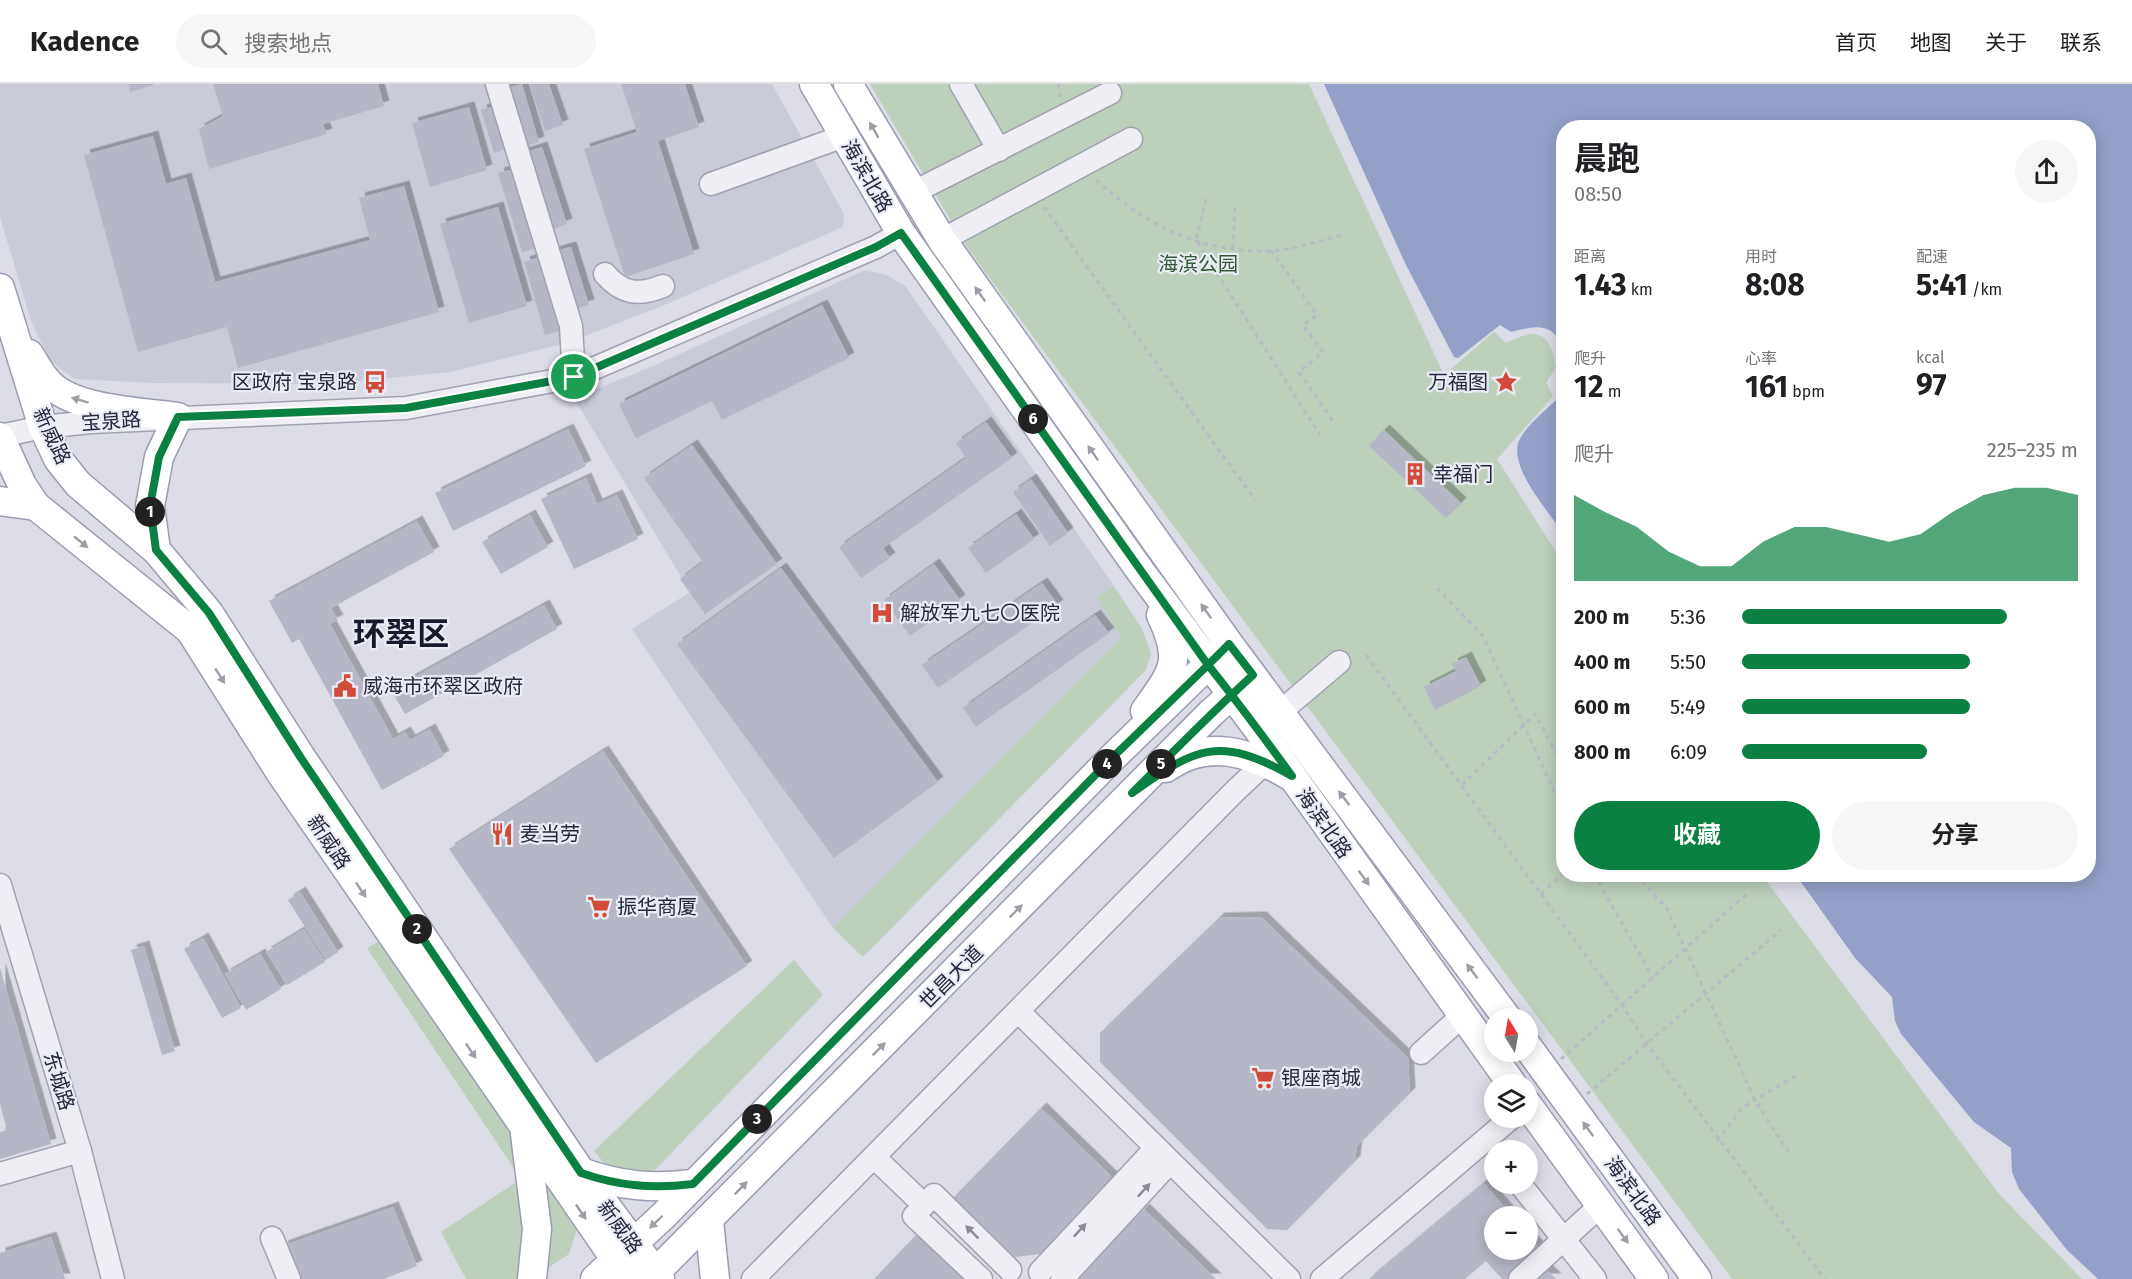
<!DOCTYPE html>
<html lang="zh">
<meta charset="utf-8">
<style>
:root{--surface:#fff;--page:#f6f6f6;--text:#202124;--muted:#757577;--line:#e0e0e0;--accent:#0b8043}
body{margin:0;font-family:"Fira Sans","Noto Sans SC",sans-serif;background:var(--page);color:var(--text);height:100vh;display:flex;flex-direction:column;font-size:22px;white-space:nowrap}
*{box-sizing:border-box;margin:0}
p{font-size:20px;color:var(--muted)}
.icon{flex:none;width:33px;height:33px;fill:none;stroke:currentColor;stroke-width:2;stroke-linecap:round;stroke-linejoin:round}
.map{position:relative;flex:1;overflow:hidden}
.details{position:absolute;left:1556px;top:36px;width:540px;height:762px;display:flex;flex-direction:column;background:var(--surface);border-radius:24px;box-shadow:0 3px 15px #0003}
.details>*{flex:none}
.needle{width:39px;rotate:349deg}
.buttons{position:absolute;left:1484px;top:924px;display:grid;gap:12px}
.buttons a{display:grid;place-items:center;width:54px;height:54px;border-radius:50%;background:var(--surface);box-shadow:0 3px 15px #0003;font-size:30px}
.pin{position:absolute;display:grid;place-items:center;width:51px;height:51px;color:#fff;margin:-26px;border:3px solid #fff;border-radius:50%;box-shadow:0 2px 6px #0007}
.km{position:absolute;width:30px;height:30px;margin:-15px;border-radius:50%;background:#222;color:#fff;font-size:16px;line-height:30px;text-align:center}
.round{display:grid;place-items:center;flex:none;width:63px;height:63px;border-radius:32px;background:var(--page)}
.summary{display:flex;align-items:center;justify-content:space-between;height:102px;padding:0 18px}
h1{font-size:33px;font-weight:700;line-height:45px}
.metrics{display:grid;grid-template-columns:repeat(3,1fr);gap:9px;height:102px;padding:6px 18px}
.metrics div{display:grid;align-content:center}
.metrics b{font-size:30px;font-weight:700}
.metrics small{font-size:16px;font-weight:400}
.metrics p{font-size:16px}
.chart{height:168px;padding:12px 18px}
.chart p{display:flex;justify-content:space-between}
.chart svg{width:100%;height:108px;margin-top:6px;fill:var(--accent);opacity:.7}
.action{display:flex;gap:12px;margin-top:auto;padding:12px 18px}
.action a{flex:1;height:69px;border-radius:36px;background:var(--accent);color:#fff;font-size:24px;font-weight:700;line-height:69px;text-align:center}
.action a+a{background:var(--page);color:var(--text)}
ul{padding:0 18px;list-style:none;font-size:20px}
li{display:grid;grid-template-columns:96px 72px 1fr;align-items:center;height:45px}
li i{height:15px;border-radius:8px;background:var(--accent)}
header{display:flex;align-items:center;gap:36px;box-sizing:border-box;height:84px;padding:0 30px;background:var(--surface);border-bottom:2px solid var(--line)}
header strong{font-size:28px}
nav{display:flex;gap:33px;margin-inline-start:auto;font-size:21px}
.search{width:420px;height:54px;background:var(--page);display:flex;align-items:center;gap:15px;box-sizing:border-box;padding:0 21px;border-radius:33px;color:var(--muted);font-size:22px}
.map>svg:first-child{display:block}
</style>
<header>
<strong>Kadence</strong>
<div class="search"><svg class="icon" aria-label="search" viewBox="0 0 24 24"><circle cx="10" cy="10" r="6"/><path d="M15 15l6 6"/></svg>搜索地点</div>
<nav><a>首页</a><a>地图</a><a>关于</a><a>联系</a></nav>
</header>
<div class="map">
<svg width="2132" height="1195" viewBox="0 0 2132 1195">
<defs>
<filter id="shadow"><feDropShadow dx="5.5" dy="-5.5" stdDeviation="0" flood-color="#0004"/></filter>
</defs>
<rect width="100%" height="100%" fill="#dbdce6"/>
<g fill="#c9cbd8">
<polygon points="0,0 772,0 844,130 843,143 660,223 566,259 450,288 327,300 154,299 74,295 50,276 31,237 0,133"/>
<polygon points="865,186 887,191 906,203 1114,502 1097,513 1121,554 833,844 632,545 690,508 574,314 653,282"/>
</g>
<g fill="#bcd0bc">
<path d="M870 0H1309L1444 291 1494 248 1506 259C1538 242 1550 249 1556 283L1546 299 1553 312 1497 375 1563 479V790L1762 791 1999 1110 2082 1195H1732L966 162Z"/>
<polygon points="1114,502 1142,545 1151,569 1146,586 863,873 833,844 1121,554 1097,513"/>
<polygon points="383,855 577,1145 569,1170 531,1195 466,1195 441,1148 521,1095 367,864"/>
<polygon points="794,876 823,911 652,1089 619,1097 594,1067"/>
</g>
<g fill="#94a0c8">
<path d="M1324 0H2132V1195H2098L2067 1166 2019 1105 2012 1088 2011 1064 1974 1038 1901 950 1895 937 1892 913 1855 874 1796 791 2088 790V44H1563V263C1551 236 1533 243 1511 248L1500 241 1458 274 1454 273 1405 179Z"/>
<path d="M1563 310V449C1548 427 1504 378 1521 353 1531 337 1549 323 1563 310Z"/>
</g>
<g fill="#b5b7c6" filter="url(#shadow)">
<polygon points="128,0 154,0 154,1 130,8"/>
<polygon points="213,0 378,0 384,22 323,40 327,50 209,85 199,45 223,32"/>
<polygon points="522,0 539,58 521,64 503,5"/>
<polygon points="529,0 549,0 563,41 545,47"/>
<polygon points="621,0 685,0 699,43 658,57 694,170 625,193 584,65 637,48"/>
<polygon points="499,21 511,64 494,69 481,26"/>
<polygon points="469,23 487,86 430,103 412,39"/>
<polygon points="153,52 166,100 186,94 215,198 370,156 359,114 404,102 439,228 238,284 227,243 138,268 84,71"/>
<polygon points="542,63 567,140 548,147 523,69"/>
<polygon points="518,84 541,163 522,168 498,89"/>
<polygon points="498,123 527,222 469,239 440,140"/>
<polygon points="571,163 589,221 570,226 552,168"/>
<polygon points="545,171 566,245 545,251 524,178"/>
<polygon points="822,221 849,274 722,336 712,317 636,354 619,320"/>
<polygon points="986,338 1012,374 883,464 890,474 861,494 839,463 966,374 956,359"/>
<polygon points="568,345 586,382 453,447 435,409"/>
<polygon points="1384,346 1461,419 1446,434 1369,362"/>
<polygon points="692,361 777,480 705,530 680,495 703,478 644,394"/>
<polygon points="586,394 597,420 617,411 638,455 574,485 541,415"/>
<polygon points="1031,395 1068,449 1050,462 1013,408"/>
<polygon points="1016,430 1034,455 986,489 968,464"/>
<polygon points="530,431 548,463 501,490 482,458"/>
<polygon points="417,437 434,468 331,524 338,536 330,540 393,655 405,648 410,656 430,645 444,672 382,706 299,555 292,559 269,517"/>
<polygon points="934,480 960,516 910,552 884,516"/>
<polygon points="781,484 938,698 834,774 677,560"/>
<polygon points="1042,499 1058,521 938,604 922,581"/>
<polygon points="544,521 557,545 405,630 391,606"/>
<polygon points="1095,531 1109,549 976,643 963,624"/>
<polygon points="1466,573 1481,602 1435,626 1424,603 1456,587 1452,580"/>
<polygon points="603,667 747,882 596,979 449,765"/>
<polygon points="300,808 338,868 326,876 288,816"/>
<polygon points="1261,833 1408,974 1410,1009 1357,1062 1355,1077 1287,1146 1267,1145 1100,978 1100,949 1219,834"/>
<polygon points="304,845 325,878 287,901 266,868"/>
<polygon points="203,854 241,924 222,934 184,865"/>
<polygon points="144,862 175,967 162,971 131,866"/>
<polygon points="260,870 281,905 246,926 225,890"/>
<polygon points="0,884 51,1060 0,1075 0,1048 7,1046 0,1020"/>
<polygon points="1041,1024 1114,1095 1041,1170 1015,1173 953,1114"/>
<polygon points="1484,1099 1512,1132 1494,1132 1494,1166 1527,1166 1527,1150 1542,1167 1508,1195 1502,1195 1486,1177 1465,1195 1369,1195"/>
<polygon points="393,1123 417,1182 384,1195 294,1195 282,1162"/>
<polygon points="1144,1125 1216,1195 1075,1195"/>
<polygon points="919,1148 967,1195 874,1195"/>
<polygon points="51,1153 65,1195 0,1195 0,1169"/>
<polygon points="1546,1185 1556,1195 1534,1195"/>
</g>
<g fill="none" stroke-linecap="round" stroke-linejoin="round">
<g stroke="#a1a2b0" stroke-width="25">
<g id="minor">
<polyline points="497,0 571,242 574,293"/>
<polyline points="961,0 999,66"/>
<polyline points="711,100 844,52"/>
<polyline points="912,109 1110,9"/>
<polyline points="942,156 1131,55"/>
<path d="M605 190C622 210 639 212 663 202"/>
<polyline points="0,352 43,343 91,338 406,324 574,293 876,163 901,149"/>
<polyline points="1280,628 1339,578"/>
<polyline points="0,801 80,1067 113,1195"/>
<polyline points="1018,927 1289,1195"/>
<polyline points="1421,969 1462,932"/>
<polyline points="874,1073 924,1121"/>
<polyline points="0,1090 80,1067"/>
<polyline points="1520,1100 1595,1195"/>
<polyline points="934,1111 1010,1186"/>
<polyline points="914,1132 981,1195"/>
<polyline points="272,1154 289,1195"/>
<polyline points="1040,1188 1156,1064"/>
<polyline points="753,1195 1235,707 1266,678 1277,671"/>
<polyline points="1062,1195 1170,1078"/>
<polyline points="1322,1195 1511,1034"/>
<polyline points="1520,1195 1601,1121"/>
</g>
</g>
<g stroke="#9a9db2" stroke-width="31">
<g id="major">
<polyline points="814,0 901,149 1141,488 1277,671 1512,1000"/>
<polyline points="848,0 942,156 1229,560 1507,934"/>
<polyline points="0,204 43,343 58,375 78,400 156,466 209,529 301,673 581,1088 660,1195"/>
<path d="M29 270C35 279 40 290 48 298 72 326 143 328 178 333L159 373 150 422 156 466"/>
<polyline points="0,353 22,401 36,422 190,546 280,688 629,1195"/>
<polyline points="0,417 36,422"/>
<path d="M1145 627C1174 586 1183 578 1161 531"/>
<path d="M1166 684C1207 654 1250 668 1290 692"/>
<polyline points="1527,962 1697,1195"/>
<polyline points="1527,1020 1654,1195"/>
<polyline points="525,1050 537,1145 532,1195"/>
<path d="M581 1088C619 1102 653 1105 694 1100"/>
<polyline points="709,1137 715,1195"/>
<polyline points="595,1195 664,1131 1112,674 1221,568"/>
<polyline points="649,1195 1211,629 1245,599"/>
</g>
</g>
<g stroke="#babac4" stroke-width="3" stroke-dasharray="4.5 4.5" stroke-linecap="butt">
<polyline points="1058,0 1060,13"/>
<path d="M1096 96C1143 138 1190 164 1255 167 1285 169 1316 158 1345 150"/>
<polyline points="1206,115 1196,156 1320,351"/>
<polyline points="1044,123 1255,416"/>
<polyline points="1233,164 1235,120"/>
<polyline points="1271,166 1317,231 1303,241 1323,268 1299,288 1333,337"/>
<polyline points="1437,504 1483,552 1563,727"/>
<polyline points="1366,571 1622,921 1647,960 1825,1195"/>
<polyline points="1462,701 1535,630 1563,681"/>
<polyline points="1594,790 1653,894"/>
<polyline points="1636,790 1667,825 1755,1016 1791,1072"/>
<polyline points="1541,810 1563,790"/>
<polyline points="1561,975 1749,808"/>
<polyline points="1587,1010 1781,846"/>
<polyline points="1717,1057 1743,1023 1799,990"/>
</g>
<use href="#minor" stroke="#eeeef4" stroke-width="22"/>
<use href="#major" stroke="#fff" stroke-width="28"/>
</g>
<defs><path id="oneway-solid" d="M-6-.8H1V-3.2L6.5 0L1 3.2V.8H-6Z" transform="scale(1.5)"/></defs>
<g fill="#9d9ea7">
<use href="#oneway-solid" transform="translate(874 46) rotate(-120)"/>
<use href="#oneway-solid" transform="translate(980 210) rotate(-125)"/>
<use href="#oneway-solid" transform="translate(80 316) rotate(-163)"/>
<use href="#oneway-solid" transform="translate(1093 369) rotate(-125)"/>
<use href="#oneway-solid" transform="translate(81 458) rotate(39)"/>
<use href="#oneway-solid" transform="translate(1206 527) rotate(-125)"/>
<use href="#oneway-solid" transform="translate(220 592) rotate(58)"/>
<use href="#oneway-solid" transform="translate(1344 714) rotate(-127)"/>
<use href="#oneway-solid" transform="translate(1364 794) rotate(54)"/>
<use href="#oneway-solid" transform="translate(361 806) rotate(56)"/>
<use href="#oneway-solid" transform="translate(1016 827) rotate(-45)"/>
<use href="#oneway-solid" transform="translate(1472 887) rotate(-127)"/>
<use href="#oneway-solid" transform="translate(879 965) rotate(-45)"/>
<use href="#oneway-solid" transform="translate(471 967) rotate(56)"/>
<use href="#oneway-solid" transform="translate(1588 1045) rotate(-126)"/>
<use href="#oneway-solid" transform="translate(741 1104) rotate(-45)"/>
<use href="#oneway-solid" transform="translate(581 1128) rotate(56)"/>
<use href="#oneway-solid" transform="translate(656 1138) rotate(136)"/>
<use href="#oneway-solid" transform="translate(1623 1152) rotate(54)"/>
</g>
<g fill="#8a8a98">
<use href="#oneway-solid" transform="translate(1144 1106) rotate(-47)"/>
<use href="#oneway-solid" transform="translate(1080 1146) rotate(-47)"/>
<use href="#oneway-solid" transform="translate(972 1148) rotate(-135)"/>
</g>
<g fill="none" stroke-linecap="round" stroke-linejoin="round">
<g stroke="#fff" stroke-width="12">
<path id="route" d="M574 293 406 324 178 333 159 373 150 422 156 466 209 529 301 674 581 1089C619 1102 653 1105 693 1100L1112 674 1208 581C1237 617 1265 655 1292 692 1219 651 1196 663 1132 709 1172 669 1211 629 1253 591L1229 560 1208 581 901 149 876 163 574 293"/>
</g>
<use href="#route" stroke="#0b8043" stroke-width="8"/>
</g>
<defs>
<g id="bus-bare" transform="scale(1.8)"><path d="M-5-6H5V4H4V6H2V4H-2V6H-4V4H-5ZM-3.5-4V0h7V-4ZM-3.5 1.2v1.5H-2V1.2ZM2 1.2v1.5H3.5V1.2Z" fill="#d24b3a" stroke="#eaecf4" stroke-width="2.5" paint-order="stroke"/></g>
<g id="sight-bare" transform="scale(1.8)"><path d="M0-6L1.8-2.2L6-1.7L2.9 1.2L3.7 5.4L0 3.3L-3.7 5.4L-2.9 1.2L-6-1.7L-1.8-2.2Z" fill="#d24b3a" stroke="#eaecf4" stroke-width="2.5" paint-order="stroke"/></g>
<g id="building-bare" transform="scale(1.8)"><path d="M-4-6H4V6H1V3H-1V6H-4ZM-2.5-4.3h1.7v1.8h-1.7ZM.8-4.3h1.7v1.8H.8ZM-2.5-1h1.7V.8h-1.7ZM.8-1h1.7V.8H.8Z" fill="#d24b3a" stroke="#eaecf4" stroke-width="2.5" paint-order="stroke"/></g>
<g id="hospital-bare" transform="scale(1.8)"><path d="M-5-5h3v3.5h4V-5h3V5h-3V1.5h-4V5h-3Z" fill="#d24b3a" stroke="#eaecf4" stroke-width="2.5" paint-order="stroke"/></g>
<g id="civic-bare" transform="scale(1.8)"><path d="M-.6-6.5H3V-4.5H.6V-3L4-1V1h2V6H-6V1h2V-1L-.6-3ZM-1.2 2.5V6h2.4V2.5Z" fill="#d24b3a" stroke="#eaecf4" stroke-width="2.5" paint-order="stroke"/></g>
<g id="restaurant-bare" transform="scale(1.8)"><path d="M-5-6h1v4h1v-4h1v4h1v-4h1v5L-1.5 .5V6h-2V.5L-5-1ZM5-6V6H3V1.5H1.5Q1.5-4 5-6Z" fill="#d24b3a" stroke="#eaecf4" stroke-width="2.5" paint-order="stroke"/></g>
<g id="supermarket-bare" transform="scale(1.8)"><path d="M-6-5.5h2.5l.6 2H6L4.5 2H-2.5L-4.4-4H-6ZM-1.5 3.2a1.3 1.3 0 1 0 .1 0ZM3 3.2a1.3 1.3 0 1 0 .1 0Z" fill="#d24b3a" stroke="#eaecf4" stroke-width="2.5" paint-order="stroke"/></g>
</defs>
<g fill-rule="evenodd">
<use href="#bus-bare" x="375" y="298"/>
<use href="#sight-bare" x="1506" y="298"/>
<use href="#building-bare" x="1415" y="390"/>
<use href="#hospital-bare" x="882" y="529"/>
<use href="#civic-bare" x="345" y="602"/>
<use href="#restaurant-bare" x="502" y="750"/>
<use href="#supermarket-bare" x="599" y="823"/>
<use href="#supermarket-bare" x="1263" y="994"/>
</g>
<g text-anchor="middle" dominant-baseline="central" stroke-width="4.5" stroke-linejoin="round" paint-order="stroke">
<g font-size="20" fill="#25273c" stroke="#eaecf4">
<text transform="translate(867 92) rotate(60)">海滨北路</text>
<text transform="translate(111 337) rotate(-4)">宝泉路</text>
<text transform="translate(52 352) rotate(65)">新威路</text>
<text transform="translate(1324 739) rotate(55)">海滨北路</text>
<text transform="translate(329 758) rotate(56)">新威路</text>
<text transform="translate(951 893) rotate(-45)">世昌大道</text>
<text transform="translate(59 997) rotate(73)">东城路</text>
<text transform="translate(1633 1107) rotate(54)">海滨北路</text>
<text transform="translate(620 1143) rotate(54)">新威路</text>
</g>
<g font-size="20" fill="#325935" stroke="#eaecf4">
<text x="1198" y="180">海滨公园</text>
</g>
<g font-size="20" fill="#25273c" stroke="#eaecf4" text-anchor="start">
<text x="357" y="298" text-anchor="end">区政府 宝泉路</text>
<text x="1488" y="298" text-anchor="end">万福图</text>
<text x="1433" y="390">幸福门</text>
<text x="900" y="529">解放军九七〇医院</text>
<text x="363" y="602">威海市环翠区政府</text>
<text x="520" y="750">麦当劳</text>
<text x="617" y="823">振华商厦</text>
<text x="1281" y="994">银座商城</text>
</g>
<g font-size="32" font-weight="bold" fill="#17192d" stroke="#eaecf4">
<text x="401" y="550">环翠区</text>
</g>
</g>
</svg>
<div class="buttons">
<a><svg class="needle" viewBox="-14 -14 28 28"><path d="M0-13l5 13h-10z" fill="#e53935"/><path d="M0 13l5-13h-10z" fill="#757577"/></svg></a>
<a><svg class="icon" aria-label="layers" viewBox="0 0 24 24"><path d="M12 4l9 5-9 5-9-5zM3 14l9 5 9-5"/></svg></a>
<a>+</a>
<a>−</a>
</div>
<div class="pin" style="left:574px;top:293px;background:#1e9e55"><svg class="icon" aria-label="arrive" viewBox="0 0 24 24"><path d="M6 21V4h12l-3 4 3 4H6"/></svg></div>
<b class="km" style="left:150px;top:428px">1</b>
<b class="km" style="left:417px;top:845px">2</b>
<b class="km" style="left:757px;top:1035px">3</b>
<b class="km" style="left:1107px;top:680px">4</b>
<b class="km" style="left:1161px;top:680px">5</b>
<b class="km" style="left:1033px;top:335px">6</b>
<section class="details">
<div class="summary"><div><h1>晨跑</h1><p>08:50</p></div><a class="round"><svg class="icon" aria-label="share" viewBox="0 0 24 24"><path d="M12 15V3M7 8l5-5 5 5M5 13v7h14v-7"/></svg></a></div>
<div class="metrics">
<div><p>距离</p><b>1.43<small> km</small></b></div>
<div><p>用时</p><b>8:08</b></div>
<div><p>配速</p><b>5:41<small> /km</small></b></div>
</div>
<div class="metrics">
<div><p>爬升</p><b>12<small> m</small></b></div>
<div><p>心率</p><b>161<small> bpm</small></b></div>
<div><p>kcal</p><b>97</b></div>
</div>
<div class="chart"><p><span>爬升</span>225–235 m</p>
<svg viewBox="0 0 160 44" preserveAspectRatio="none"><path d="M0 44V9L10 16L20 22L30 32L40 38L50 38L60 28L70 22L80 22L90 25L100 28L110 25L120 16L130 9L140 6L150 6L160 9V44z"/></svg>
</div>
<ul>
<li><b>200 m</b>5:36<i style="width:79%"></i></li>
<li><b>400 m</b>5:50<i style="width:68%"></i></li>
<li><b>600 m</b>5:49<i style="width:68%"></i></li>
<li><b>800 m</b>6:09<i style="width:55%"></i></li>
</ul>
<div class="action"><a>收藏</a><a>分享</a></div>
</section>
</div>
